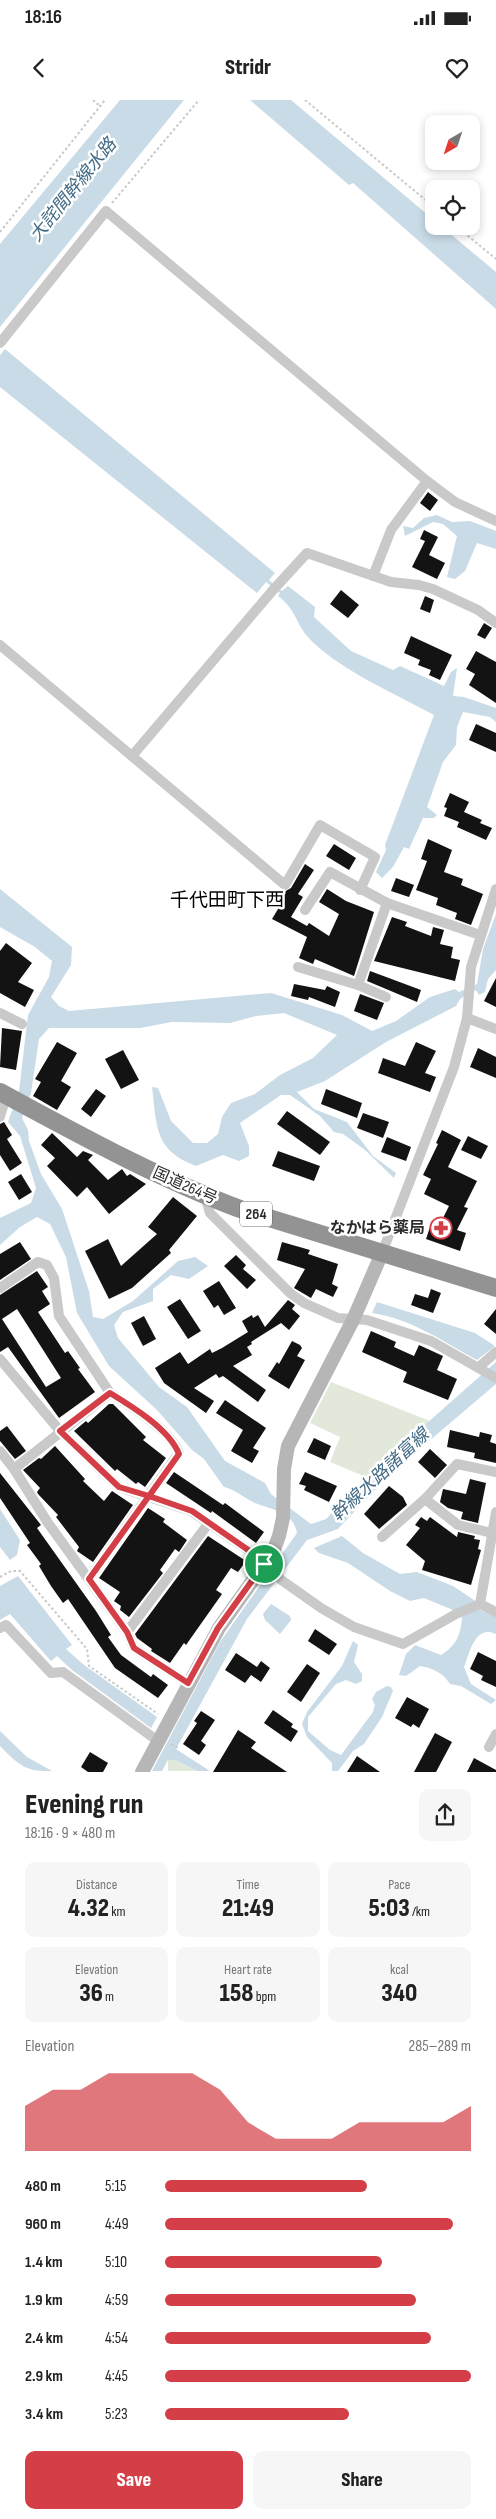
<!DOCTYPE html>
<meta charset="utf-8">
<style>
:root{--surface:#fff;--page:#f6f6f6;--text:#222;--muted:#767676;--accent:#d33e47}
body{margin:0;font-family:"Sofia Sans Condensed","Noto Sans JP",sans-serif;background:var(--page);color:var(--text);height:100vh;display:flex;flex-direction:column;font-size:19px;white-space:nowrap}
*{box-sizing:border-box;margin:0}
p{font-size:16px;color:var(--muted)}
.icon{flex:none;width:28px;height:28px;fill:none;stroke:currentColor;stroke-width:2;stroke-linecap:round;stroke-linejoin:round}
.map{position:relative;height:1672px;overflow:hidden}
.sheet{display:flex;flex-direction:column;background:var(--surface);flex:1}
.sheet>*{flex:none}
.needle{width:32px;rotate:219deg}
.fabs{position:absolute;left:425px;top:15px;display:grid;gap:10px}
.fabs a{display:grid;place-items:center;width:55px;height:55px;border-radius:10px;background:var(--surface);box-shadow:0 2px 8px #0003;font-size:25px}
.pin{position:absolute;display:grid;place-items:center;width:42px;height:42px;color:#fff;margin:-21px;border:2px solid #fff;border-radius:50%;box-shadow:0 1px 5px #0007}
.round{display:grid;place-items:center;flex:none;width:52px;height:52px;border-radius:10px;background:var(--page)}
.summary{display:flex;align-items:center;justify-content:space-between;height:85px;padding:0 25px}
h1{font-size:28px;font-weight:800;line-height:38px}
.stats{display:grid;grid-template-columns:repeat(3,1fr);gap:8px;height:85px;padding:5px 25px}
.stats div{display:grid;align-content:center;border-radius:10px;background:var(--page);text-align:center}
.stats b{font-size:25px;font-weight:800}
.stats small{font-size:14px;font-weight:400}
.stats p{font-size:14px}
.chart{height:140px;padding:10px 25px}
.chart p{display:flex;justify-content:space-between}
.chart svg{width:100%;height:90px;margin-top:5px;fill:var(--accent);opacity:.7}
.cta{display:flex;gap:10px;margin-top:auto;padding:10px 25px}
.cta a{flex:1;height:58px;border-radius:10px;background:var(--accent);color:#fff;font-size:20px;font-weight:800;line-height:58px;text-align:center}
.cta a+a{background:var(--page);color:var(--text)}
ul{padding:0 25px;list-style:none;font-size:16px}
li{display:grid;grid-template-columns:80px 60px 1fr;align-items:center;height:38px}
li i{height:12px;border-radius:6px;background:var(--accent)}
.status{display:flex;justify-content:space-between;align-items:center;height:35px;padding:0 25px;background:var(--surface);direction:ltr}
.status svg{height:14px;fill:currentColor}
header{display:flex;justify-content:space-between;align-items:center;height:65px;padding:0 25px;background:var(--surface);font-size:22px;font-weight:800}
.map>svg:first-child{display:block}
</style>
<div class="status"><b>18:16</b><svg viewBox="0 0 49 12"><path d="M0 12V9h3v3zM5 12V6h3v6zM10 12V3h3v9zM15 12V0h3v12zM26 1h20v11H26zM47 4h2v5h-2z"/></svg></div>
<header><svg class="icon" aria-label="back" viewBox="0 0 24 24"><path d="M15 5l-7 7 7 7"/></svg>Stridr<svg class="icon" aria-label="heart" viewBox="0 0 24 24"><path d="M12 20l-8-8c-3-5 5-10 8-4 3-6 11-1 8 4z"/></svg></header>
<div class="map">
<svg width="496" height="1672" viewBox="0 0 496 1672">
<rect width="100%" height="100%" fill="#fff"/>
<g fill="#e2e9db">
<polygon points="331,1282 430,1321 366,1377 330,1362 340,1337 310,1323"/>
<polygon points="168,1660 175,1660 197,1671 168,1671"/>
</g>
<g fill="#c9dbe7">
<polygon points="120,0 184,0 0,227 0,144"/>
<polygon points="250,0 291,0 434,120 434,126 441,126 496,172 496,209 353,83 349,85"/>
<path d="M5 249 275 473 269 480 282 491 288 486 315 507 314 517 351 551 393 570 400 566 444 586 451 572 457 568 453 596 464 597 496 608V622L490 617 463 612 457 627 456 645 443 662 427 707 437 715 434 718H423L409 749 404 747 393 767 382 778 376 772 386 750 385 745 434 615C396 594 335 568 307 536 295 521 296 510 278 496L280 493 266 482 257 493 0 287V255Z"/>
<polygon points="437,415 452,422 470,421 496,431 496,449 477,443 465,471 455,479 447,477 457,436 443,424 433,422 405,436 403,426 413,428 424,418"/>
<path d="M0 789 72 847 71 865 51 897 59 906 69 911 271 893 342 915 372 931 396 921 430 897 455 889 459 892 477 884 483 849 496 814V870L488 879 485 892 479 895 476 890 460 899 456 906 386 942 325 981 297 992 314 1009 347 1022 373 1056 396 1073 394 1078 365 1050 343 1034 334 1032 320 1016 290 995H281L240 1023 249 1046V1056L239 1061 223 1055 196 1066C154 1050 157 1027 152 987L158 988 171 1021 193 1043H207L218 1034 222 1017 231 1003 255 994 280 975 313 958 337 935 284 913 256 916 230 923 172 922 140 928H49L39 939 31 993 22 1018 28 1030 29 1041 41 1074 62 1109 89 1191 93 1217 103 1219 133 1201 178 1161 195 1157 208 1166 189 1179 171 1175 153 1189V1201L123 1212 114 1225 118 1238 159 1287 187 1307 225 1361 265 1383 271 1394 311 1424 326 1419 366 1377 496 1262V1284L388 1376 338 1429 307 1440 247 1519 176 1649 210 1671H197L175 1660H168L162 1671H152L220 1542 297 1433C293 1411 272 1410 255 1403 244 1398 236 1390 224 1387L204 1359 192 1350 157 1310 109 1266 77 1213 66 1157 50 1124 37 1117 20 1127 0 1145V1118L31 1103 36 1088 20 1036 8 1022 19 991 28 915 49 877 52 861 35 847 0 827Z"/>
<path d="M377 1202 475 1233 495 1246 477 1260C444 1242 410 1218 372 1213Z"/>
<polygon points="0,1409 20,1440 17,1455 10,1460 0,1447"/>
<path d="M342 1436 363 1453 400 1474 417 1472 453 1486 474 1500 480 1510 496 1517V1534C475 1524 470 1552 464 1567L471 1584 496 1600 491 1604 461 1586 450 1584C443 1573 433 1568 420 1566L406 1576 399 1575 406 1554 415 1545 441 1555C456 1546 461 1535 462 1517L453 1510 424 1498 410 1501 390 1491 348 1463 319 1453 314 1448Z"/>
<polygon points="18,1476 72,1545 66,1549 84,1565 157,1617 151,1628 72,1570 57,1556 51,1561 10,1514 0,1520 0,1486"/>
<polygon points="271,1504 290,1516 291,1520 280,1534 265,1520 263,1514"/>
<polygon points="353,1541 358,1545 354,1562 362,1574 362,1581 356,1584 346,1580 336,1584 308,1617 308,1631 330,1650 341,1655 373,1612 375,1605 372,1599 376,1592 387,1586 391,1587 393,1591 382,1617 364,1644 353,1651 338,1671 332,1671 332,1663 307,1637 302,1624 307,1612 342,1566"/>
<path d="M0 1631 27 1657 52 1671C25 1672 19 1665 0 1646Z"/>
</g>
<g fill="#131313" fill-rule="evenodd">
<polygon points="428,392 438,400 430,411 420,403"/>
<polygon points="424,430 438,437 429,455 445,463 437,479 412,467 425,441 420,439"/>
<polygon points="341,490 359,505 348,518 330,504"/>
<polygon points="425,496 434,500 430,513 420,509"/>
<polygon points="484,523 492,528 485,539 477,535"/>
<polygon points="411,536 452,555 440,580 429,575 431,570 418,565 420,560 404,553"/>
<polygon points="476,551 496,562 496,603 469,585 475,574 466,569"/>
<polygon points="476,624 496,633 496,652 469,640"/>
<polygon points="450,693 469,702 464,712 482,720 480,723 492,728 486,740 457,727 459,722 444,716 447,708 444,707"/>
<polygon points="428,739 452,750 444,772 463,779 461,785 483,794 471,825 455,819 457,813 436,805 438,798 416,790 427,761 421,759"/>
<polygon points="334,744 356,758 349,770 326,756"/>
<polygon points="305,764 314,770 298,794 303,797 291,817 307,826 309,823 329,836 339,814 319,802 327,789 346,801 374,812 354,876 315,859 313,864 299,858 307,837 272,819 284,799 281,797 284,792 291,788"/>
<polygon points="396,778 414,785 409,797 391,791"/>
<polygon points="392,817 407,822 405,826 431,836 433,827 444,830 440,844 453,847 451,858 460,860 455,881 374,861"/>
<polygon points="6,843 32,863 18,882 34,890 25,907 0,893 0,851"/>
<polygon points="370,871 421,890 417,902 367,881"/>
<polygon points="496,878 496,907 484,901"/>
<polygon points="294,884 325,890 327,886 340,892 335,907 309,897 308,900 291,896"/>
<polygon points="360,894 384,903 377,920 354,911"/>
<polygon points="2,928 22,931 16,970 0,967"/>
<polygon points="57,942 77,953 61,981 71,987 57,1010 33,996 41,982 35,979"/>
<polygon points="416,942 436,951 425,973 436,977 430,992 378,973 383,958 405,966"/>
<polygon points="478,948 496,957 496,978 470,967"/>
<polygon points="123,950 139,980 121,989 105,959"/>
<polygon points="96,989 106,996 91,1017 81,1009"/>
<polygon points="326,989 362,1003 357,1018 321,1004"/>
<polygon points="287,1011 330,1042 320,1055 277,1024"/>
<polygon points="363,1013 389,1022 383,1038 357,1028"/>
<polygon points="4,1022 12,1035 7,1039 22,1063 10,1071 0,1055 0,1024"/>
<polygon points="442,1030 461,1040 448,1067 477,1081 464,1107 468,1108 457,1130 466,1133 460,1151 426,1139 432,1121 440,1124 449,1106 424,1094 431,1079 423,1075 438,1044 436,1043"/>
<polygon points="52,1033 77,1057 83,1051 93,1055 88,1060 108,1080 122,1069 127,1076 130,1074 146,1084 109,1114 87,1087 77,1097 47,1066 55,1058 41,1045"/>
<polygon points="468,1036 488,1046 481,1059 461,1050"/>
<polygon points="387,1037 411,1047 406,1061 381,1052"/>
<polygon points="278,1051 320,1066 314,1081 272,1066"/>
<polygon points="21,1074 32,1092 19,1100 8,1082"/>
<polygon points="173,1097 197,1116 169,1150 171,1153 132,1188 109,1199 85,1151 108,1139 121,1166 157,1134 148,1127"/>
<polygon points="20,1142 31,1159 0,1180 0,1154"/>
<polygon points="282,1142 310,1150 308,1154 338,1164 332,1184 338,1187 333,1197 316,1189 311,1198 294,1188 305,1169 277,1160"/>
<polygon points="236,1155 246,1165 243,1169 256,1180 247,1189 224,1166"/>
<path d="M37 1171 48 1187 42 1191 50 1204 38 1212 65 1253 68 1251 80 1268 78 1269 95 1292 59 1318 8 1247 0 1252V1195ZM17 1209 61 1278 46 1287 2 1219Z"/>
<polygon points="219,1181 236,1208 224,1215 218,1205 214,1208 203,1191"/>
<polygon points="431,1189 441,1193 433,1213 411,1205 415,1194 428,1198"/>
<polygon points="180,1199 201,1231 188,1239 167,1207"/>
<polygon points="288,1200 295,1205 292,1209 300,1216 289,1230 281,1223 251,1242 252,1244 247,1247 252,1255 233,1266 266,1290 258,1302 223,1276 219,1278 216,1274 194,1288 214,1301 206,1313 164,1283 155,1268 180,1252 188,1264 210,1249 212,1253 222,1248 248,1232 242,1221 252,1215 253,1218 258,1215 265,1227"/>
<polygon points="496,1209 496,1234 484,1224"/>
<polygon points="144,1216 156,1239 143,1246 131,1223"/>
<polygon points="371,1231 396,1242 394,1247 414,1256 419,1245 443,1256 437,1270 457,1279 448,1300 403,1282 407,1272 362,1252"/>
<polygon points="292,1241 300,1245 302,1248 297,1256 305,1260 289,1289 268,1276 277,1262 279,1264"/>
<polygon points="225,1300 266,1328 253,1348 259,1351 252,1363 231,1351 243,1330 216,1313"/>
<polygon points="109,1304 113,1304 146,1337 143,1340 166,1358 145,1387 138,1382 136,1384 117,1369 115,1371 74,1331 86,1321 88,1323"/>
<polygon points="7,1326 26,1351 15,1359 0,1341 0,1331"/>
<polygon points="450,1330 479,1337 480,1332 492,1335 490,1342 496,1344 496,1363 474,1358 475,1353 447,1347"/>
<polygon points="314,1338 331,1346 325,1360 307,1352"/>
<polygon points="55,1346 85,1379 83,1381 104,1401 112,1391 133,1405 93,1462 77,1451 79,1447 56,1417 58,1415 38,1394 37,1392 40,1388 23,1370 39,1358 41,1359"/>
<polygon points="430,1349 447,1365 435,1378 418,1362"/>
<polygon points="174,1372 223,1405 225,1403 264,1432 256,1443 212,1411 211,1413 166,1383"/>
<polygon points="305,1372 337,1386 329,1402 304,1390 306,1386 299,1384"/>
<polygon points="0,1373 41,1425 37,1428 96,1511 111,1535 108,1537 121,1555 151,1577 153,1574 168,1585 158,1598 115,1568 68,1499 63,1503 51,1486 39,1466 41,1464 27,1445 30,1443 0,1398"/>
<polygon points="470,1379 486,1383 478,1423 461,1419 463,1412 448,1408 440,1402 443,1389 466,1394"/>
<polygon points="389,1386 403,1397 407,1405 379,1429 364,1414"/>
<polygon points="148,1408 165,1419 163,1422 187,1440 179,1452 175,1449 160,1470 163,1473 129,1517 120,1510 121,1506 114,1501 120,1492 99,1478"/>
<polygon points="421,1417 427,1421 430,1417 457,1437 458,1432 475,1436 474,1439 480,1440 478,1449 481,1450 471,1485 422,1470 425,1461 406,1445 420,1428 415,1425"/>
<polygon points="208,1436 246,1461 238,1472 231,1468 216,1490 222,1494 186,1545 184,1543 170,1563 151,1551 152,1549 137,1538 135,1534"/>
<polygon points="315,1529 337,1544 329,1555 308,1541"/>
<polygon points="478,1552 496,1561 496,1587 481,1580 483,1576 470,1569"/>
<polygon points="236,1553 257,1567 261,1561 270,1568 261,1582 251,1575 245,1583 225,1570"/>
<polygon points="307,1564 320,1573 301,1602 287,1592"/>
<polygon points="407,1597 429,1609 419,1628 413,1624 411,1627 395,1618"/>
<polygon points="273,1610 293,1624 291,1627 298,1631 291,1642 264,1623"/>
<polygon points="201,1611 215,1620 201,1641 206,1645 199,1655 183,1644 197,1623 194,1621"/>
<polygon points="238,1630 256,1642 251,1648 287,1672 213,1672"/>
<polygon points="435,1633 452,1642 436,1672 414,1672"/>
<polygon points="90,1652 108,1663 103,1672 88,1672 81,1667"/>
<polygon points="357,1656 380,1672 347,1672"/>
<polygon points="474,1658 496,1670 496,1672 467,1672"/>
</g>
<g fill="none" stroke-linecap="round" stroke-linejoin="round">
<g stroke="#c9c9c9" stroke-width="2" stroke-dasharray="2.5 2.5" stroke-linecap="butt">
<polyline points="93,0 100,6"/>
<polyline points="305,0 434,107"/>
<polyline points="112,103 199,0"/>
<polyline points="456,126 496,159"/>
<polyline points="0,132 105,0"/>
<polyline points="0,1477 11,1471 20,1471 87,1549 89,1566 158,1614"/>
<polyline points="171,1644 178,1648"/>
</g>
<g stroke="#c9c9c9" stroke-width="10">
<polyline points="0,243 106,111 427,381 391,430 373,476"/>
<polyline points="427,381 455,402 496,421"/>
<polyline points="0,545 285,785 320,725 375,757 360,790"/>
<polyline points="132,656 273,490 307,453 391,482 419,485 433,489 478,510 496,523"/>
<polyline points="305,810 330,772 387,803 480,835"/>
<polyline points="298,867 358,885 386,897"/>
<polyline points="358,885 387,803"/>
<polyline points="0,913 22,924"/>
<polyline points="467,918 496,929"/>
<polyline points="0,1017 6,996"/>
<polyline points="205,1096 210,1113 290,1193 304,1203 338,1218 367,1220 431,1241 496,1278"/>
<polyline points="382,1153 454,967 467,918 471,867 496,789"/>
<polyline points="0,1188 38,1162 47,1165 54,1178 59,1216 110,1293 14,1369 48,1423 127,1532 134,1548 188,1583"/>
<polyline points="0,1259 60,1331 119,1387 191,1411 254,1454 280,1479 321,1508 354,1527 403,1544 456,1514 480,1504 496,1512"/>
<polyline points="479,1267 496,1252"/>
<polyline points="0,1351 14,1369"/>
<polyline points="425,1399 458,1425 492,1433"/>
<polyline points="382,1437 425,1399 457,1364 496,1372"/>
<path d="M89 1479 179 1353C169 1329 132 1307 110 1293"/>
<polyline points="480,1504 496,1412"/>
<polyline points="0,1528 6,1525 51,1573 63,1572 158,1641"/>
<polyline points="127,1532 208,1424"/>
<polyline points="489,1647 496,1634"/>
</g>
<polyline stroke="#b6b6b6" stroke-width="14" points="142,1672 219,1528 273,1452 279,1436 283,1418 284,1369 288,1346 353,1220 382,1153"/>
<path stroke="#939393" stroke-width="18" d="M0 992C78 1034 157 1078 240 1109L496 1188"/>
</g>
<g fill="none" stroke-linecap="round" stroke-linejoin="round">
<g stroke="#fff" stroke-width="10">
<path id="route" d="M264 1464 254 1454 192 1411 149 1396 179 1354C169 1329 133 1307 110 1293L60 1331 119 1387 149 1396 89 1479 127 1532 134 1548 188 1583 218 1528 264 1464"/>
</g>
<use href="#route" stroke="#d33e47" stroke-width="6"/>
</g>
<defs>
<g id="pharmacy-ring" transform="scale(1.125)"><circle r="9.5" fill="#fff" stroke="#d33e47" stroke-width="1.5"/><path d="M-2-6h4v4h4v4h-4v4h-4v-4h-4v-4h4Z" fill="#d33e47"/></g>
</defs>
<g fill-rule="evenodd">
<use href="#pharmacy-ring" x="441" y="1128"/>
</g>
<g text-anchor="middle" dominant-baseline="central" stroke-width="5" stroke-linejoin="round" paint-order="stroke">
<rect fill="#fff" stroke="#6b6b6b" stroke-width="1" x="240" y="1101.5" width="32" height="25" rx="4"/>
<g font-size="15" font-weight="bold" fill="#2c2c2c">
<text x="256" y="1114">264</text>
</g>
<g font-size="16" fill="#2c2c2c" stroke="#fff">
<text transform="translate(185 1086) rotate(24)">国道264号</text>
</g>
<g font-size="16" font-weight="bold" fill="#2c2c2c" stroke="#fff" text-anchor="end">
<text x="425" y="1128">なかはら薬局</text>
</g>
<g font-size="18" font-style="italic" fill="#436b86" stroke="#fff">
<text transform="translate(73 90) rotate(-51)">大詫間幹線水路</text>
<text transform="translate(380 1375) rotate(-43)">幹線水路諸富線</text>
</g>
<g font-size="19" fill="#000" stroke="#fff">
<text x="227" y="800">千代田町下西</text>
</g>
</g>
</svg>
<div class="fabs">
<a><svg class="needle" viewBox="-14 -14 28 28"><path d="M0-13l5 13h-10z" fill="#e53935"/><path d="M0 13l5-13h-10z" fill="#767676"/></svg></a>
<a><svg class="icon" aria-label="locate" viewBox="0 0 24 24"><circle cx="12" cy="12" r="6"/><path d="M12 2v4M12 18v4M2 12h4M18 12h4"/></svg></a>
</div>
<div class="pin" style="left:264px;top:1464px;background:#1e9e55"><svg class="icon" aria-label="arrive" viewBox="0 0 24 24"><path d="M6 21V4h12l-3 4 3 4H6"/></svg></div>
</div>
<section class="sheet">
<div class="summary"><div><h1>Evening run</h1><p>18:16 · 9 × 480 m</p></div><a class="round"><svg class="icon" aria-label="share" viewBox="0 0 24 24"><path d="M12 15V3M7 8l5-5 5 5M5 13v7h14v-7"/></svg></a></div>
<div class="stats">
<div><p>Distance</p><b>4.32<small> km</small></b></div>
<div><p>Time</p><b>21:49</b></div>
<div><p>Pace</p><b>5:03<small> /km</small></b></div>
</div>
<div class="stats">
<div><p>Elevation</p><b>36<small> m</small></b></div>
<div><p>Heart rate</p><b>158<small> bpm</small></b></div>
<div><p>kcal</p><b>340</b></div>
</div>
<div class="chart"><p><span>Elevation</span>285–289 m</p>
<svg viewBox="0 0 160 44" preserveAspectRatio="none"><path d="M0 44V22L10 14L20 14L30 6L40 6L50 6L60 6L70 14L80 30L90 38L100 38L110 38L120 30L130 30L140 30L150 30L160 22V44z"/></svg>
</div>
<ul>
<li><b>480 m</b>5:15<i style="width:66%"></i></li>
<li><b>960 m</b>4:49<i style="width:94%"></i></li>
<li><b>1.4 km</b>5:10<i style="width:71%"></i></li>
<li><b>1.9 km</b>4:59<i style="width:82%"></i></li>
<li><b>2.4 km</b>4:54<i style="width:87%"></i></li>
<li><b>2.9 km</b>4:45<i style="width:100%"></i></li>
<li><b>3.4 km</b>5:23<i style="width:60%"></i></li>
</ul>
<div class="cta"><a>Save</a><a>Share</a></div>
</section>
